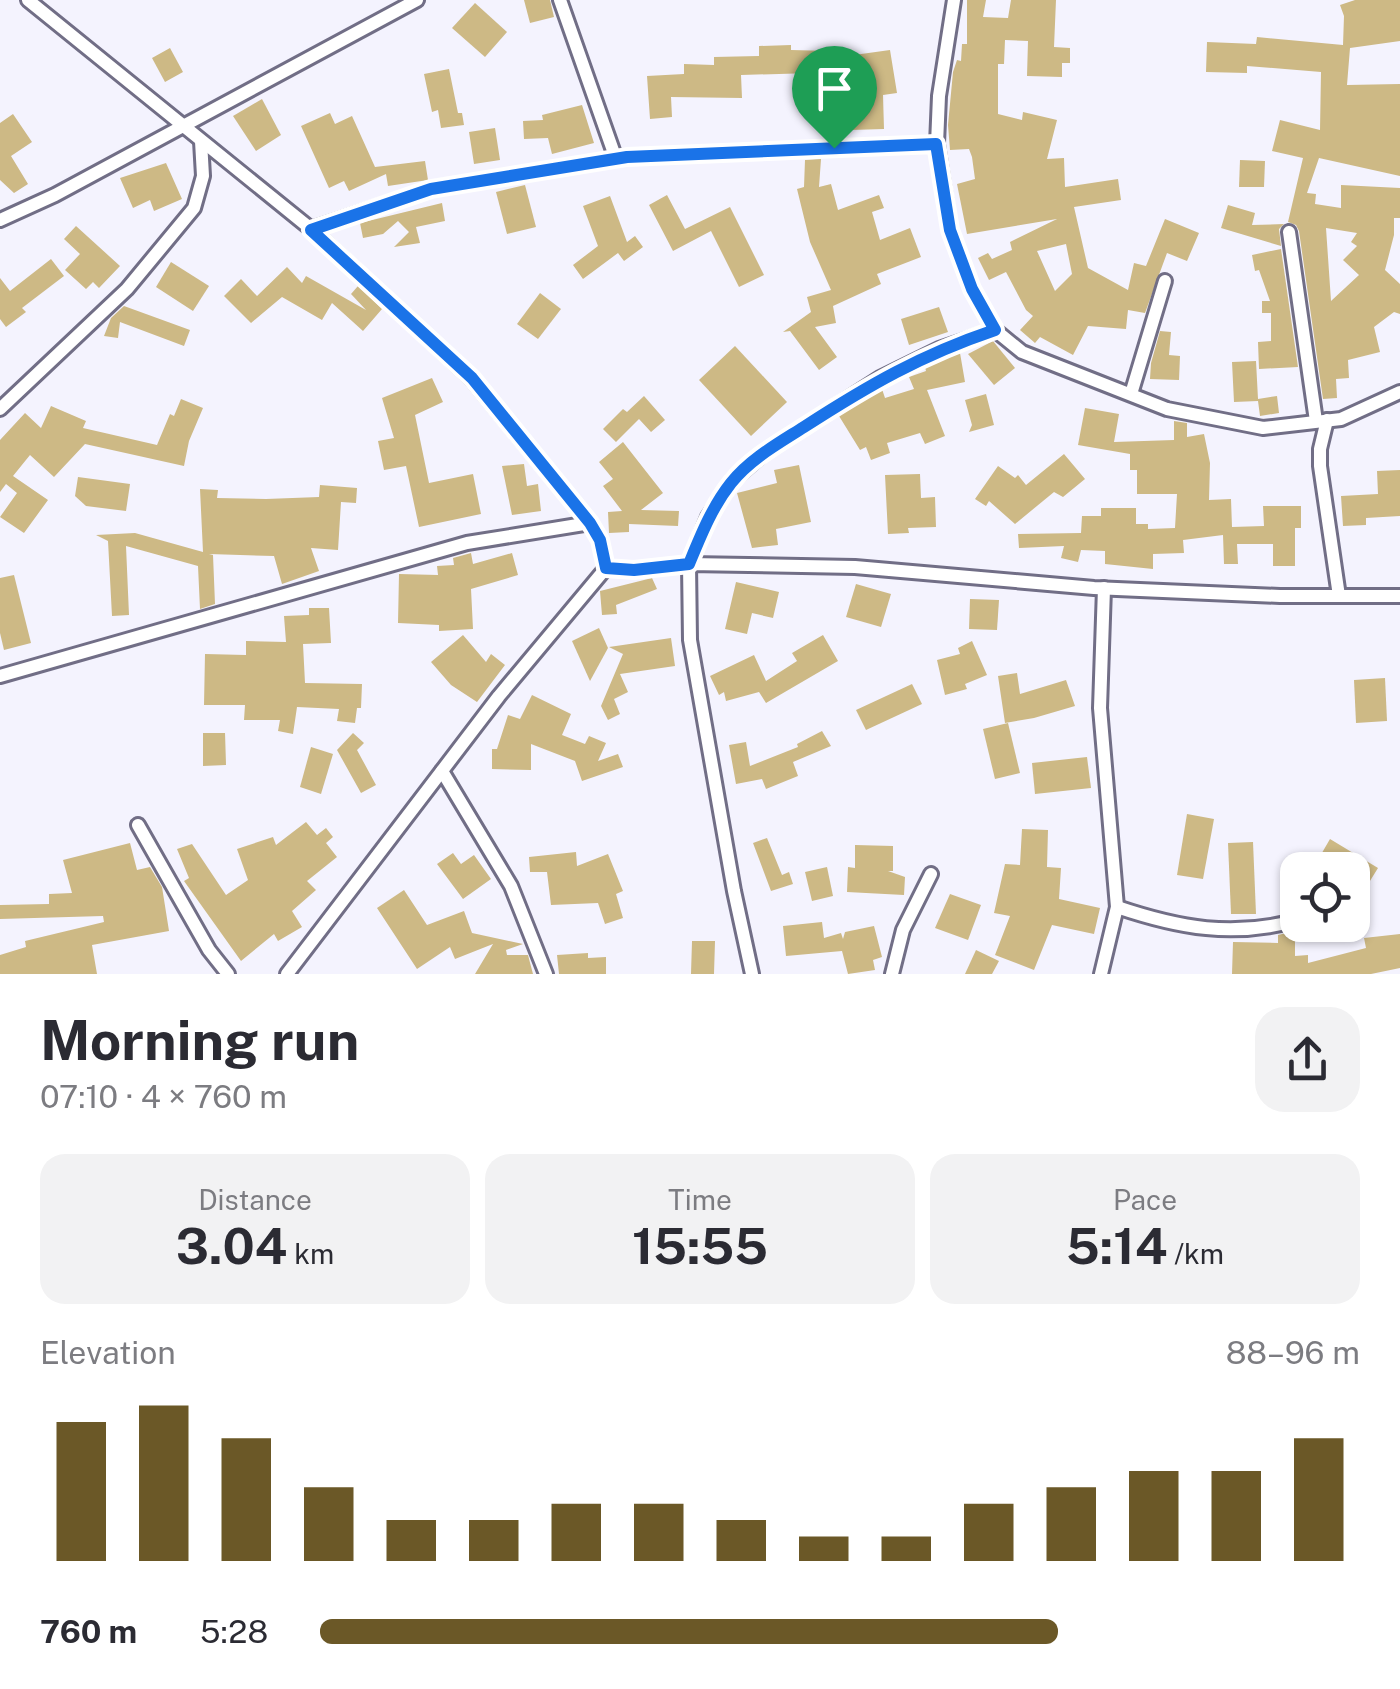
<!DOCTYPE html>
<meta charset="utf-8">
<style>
:root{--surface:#fff;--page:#f2f2f3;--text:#2b2b33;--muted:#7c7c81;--accent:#6b5827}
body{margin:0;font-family:"Public Sans",sans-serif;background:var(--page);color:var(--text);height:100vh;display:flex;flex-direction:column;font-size:38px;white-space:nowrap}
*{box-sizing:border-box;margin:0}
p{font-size:32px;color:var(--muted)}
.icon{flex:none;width:55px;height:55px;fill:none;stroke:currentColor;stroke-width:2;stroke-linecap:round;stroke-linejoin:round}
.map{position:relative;height:974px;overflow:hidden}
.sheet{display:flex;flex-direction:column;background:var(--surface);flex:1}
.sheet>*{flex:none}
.controls{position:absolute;left:1280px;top:852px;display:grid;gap:20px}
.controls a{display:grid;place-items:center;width:90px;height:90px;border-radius:20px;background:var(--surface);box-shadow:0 2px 8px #0004;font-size:50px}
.pin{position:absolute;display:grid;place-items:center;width:85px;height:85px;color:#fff;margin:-102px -42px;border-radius:50% 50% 50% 0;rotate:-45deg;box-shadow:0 0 10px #0007}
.pin .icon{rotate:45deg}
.round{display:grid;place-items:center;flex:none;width:105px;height:105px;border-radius:30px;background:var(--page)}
.overview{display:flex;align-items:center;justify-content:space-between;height:170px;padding:0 40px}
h1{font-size:55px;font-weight:700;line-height:75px}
.figures{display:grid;grid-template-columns:repeat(3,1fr);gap:15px;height:170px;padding:10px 40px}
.figures div{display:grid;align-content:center;border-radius:25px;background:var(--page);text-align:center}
.figures b{font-size:50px;font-weight:700}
.figures small{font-size:28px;font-weight:400}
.figures p{font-size:28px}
.chart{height:280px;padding:20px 40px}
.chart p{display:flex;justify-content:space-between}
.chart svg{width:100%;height:180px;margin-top:10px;stroke:var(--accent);stroke-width:6}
ul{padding:0 40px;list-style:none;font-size:32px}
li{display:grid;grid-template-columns:160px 120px 1fr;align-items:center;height:75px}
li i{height:25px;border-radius:12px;background:var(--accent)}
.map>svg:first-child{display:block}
</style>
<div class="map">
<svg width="1400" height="974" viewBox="0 0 1400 974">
<rect width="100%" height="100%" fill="#f4f3fe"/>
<g fill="#cdb985" fill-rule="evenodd">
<polygon points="524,0 550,0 554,17 530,23"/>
<path d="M967 0H986L983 17 1008 18 1011 0H1056L1054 47 1070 48V63H1062V77L1027 76 1028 41 1005 40 1004 64H998V114L1022 120 1023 112 1057 120 1047 159 1064 158 1065 187 1118 179 1121 200 1074 207 1088 268 1128 290 1134 263 1146 266 1165 219 1199 233 1187 261 1167 253 1145 313 1128 310 1126 329 1088 326 1073 355 1040 337 1035 343 1020 330 1033 316 1026 310 1006 272 989 280 978 258 988 253 992 259 1012 250 1010 242 1057 219 967 234 957 184 975 179 972 157 969 149 950 150 948 125 953 72 957 60 961 61 962 44H967ZM1066 244 1072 274 1055 291 1037 251Z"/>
<path d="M1355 0H1400V41L1350 48 1347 85 1400 84V176L1319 158 1307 193 1316 194 1315 204 1341 208V185L1400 188V218H1394V235L1385 270 1400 284V314L1394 312 1374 327 1380 352 1348 360 1349 378 1336 379 1337 398 1323 399 1299 231 1296 225 1288 222 1303 158 1272 151 1280 120 1320 130 1321 72 1247 66V73L1206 72 1207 42 1256 44 1257 37 1343 45 1344 16 1340 5ZM1326 228 1357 233 1351 242 1357 246 1343 260 1359 275 1331 301Z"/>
<polygon points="475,3 507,32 485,57 452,28"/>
<polygon points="791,45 791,50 831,51 831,80 857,75 854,55 890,50 897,93 883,95 884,129 851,130 850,117 822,122 813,73 741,75 742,98 671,97 672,117 650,119 647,76 684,74 684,64 714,65 714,57 759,56 759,46"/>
<polygon points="170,48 183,72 165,82 152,58"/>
<polygon points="449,69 458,113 462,113 464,125 441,128 438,110 432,112 424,74"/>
<polygon points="262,99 281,135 256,151 233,116"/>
<polygon points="582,105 594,143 552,154 548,138 524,139 523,121 543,120 542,115"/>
<polygon points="330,113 335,124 352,116 375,167 425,161 428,180 388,186 386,174 349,191 344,181 329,188 301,126"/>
<polygon points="13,114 32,142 11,156 28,184 14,193 0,180 0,123"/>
<polygon points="495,128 500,160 474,164 469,132"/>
<polygon points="821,159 819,187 831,184 838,210 879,195 884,208 872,212 880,240 910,228 921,257 877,274 881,284 833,306 836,323 815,327 837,357 819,370 790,331 783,332 811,312 807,297 831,290 810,242 797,189 804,187 805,160"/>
<polygon points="1240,160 1265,161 1264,187 1239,187"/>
<polygon points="166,163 182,199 154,211 150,200 133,208 120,178"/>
<polygon points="525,185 536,227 507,234 496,192"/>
<polygon points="667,195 685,229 730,207 764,275 739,287 711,231 673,251 649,205"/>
<polygon points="610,196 627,242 635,236 643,247 624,261 618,253 583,279 573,265 598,246 583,206"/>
<polygon points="442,203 445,221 416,227 420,243 394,247 409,232 398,221 383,234 363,238 360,223"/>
<polygon points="1228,205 1255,213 1252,225 1284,224 1279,229 1281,246 1221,228"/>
<polygon points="76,226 120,266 99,288 93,282 86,289 65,270 80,254 64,239"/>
<polygon points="1281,249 1298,367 1259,369 1258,342 1271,341 1271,313 1262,313 1262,301 1270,301 1259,270 1255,271 1252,255"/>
<polygon points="51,259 64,276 22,308 26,312 6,327 0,319 0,278 10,291"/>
<polygon points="171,262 209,286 193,311 156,287"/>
<polygon points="287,267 302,283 306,276 366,310 351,294 358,286 382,309 363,331 332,303 322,320 282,297 251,323 224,296 241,279 257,296"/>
<polygon points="540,293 561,309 538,339 517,324"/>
<polygon points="124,306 190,330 184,346 120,322 118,338 104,336 111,318"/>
<polygon points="939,307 948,332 909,345 901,319"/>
<polygon points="1160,331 1171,332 1169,355 1180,356 1179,380 1150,379 1151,363"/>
<polygon points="993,341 1015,368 994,385 968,354"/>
<polygon points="735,346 787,402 751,436 699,380"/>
<polygon points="960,353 965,382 927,390 945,436 925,444 920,433 887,443 890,453 871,460 866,447 860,450 839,416 882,389 885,398 914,389 909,377 926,371 925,367 943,358"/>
<polygon points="1256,361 1258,399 1277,396 1279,413 1260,416 1258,401 1234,402 1232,362"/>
<polygon points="432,378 443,402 415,415 429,483 473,474 481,514 419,527 406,466 384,470 378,441 394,438 382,398"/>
<polygon points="986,394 994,425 969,432 972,425 965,400"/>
<polygon points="644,396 665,420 651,432 639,419 616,442 603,429 623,409 627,412"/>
<polygon points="181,399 203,408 189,441 184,466 85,444 54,477 30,455 13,476 48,500 24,533 0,517 17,493 6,484 0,492 0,440 25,413 41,428 51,406 86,421 83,428 157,445 170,414 174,416"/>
<polygon points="1085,408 1119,414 1114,442 1174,440 1174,421 1187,423 1187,437 1204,434 1210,463 1209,500 1231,499 1232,527 1264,526 1263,506 1301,506 1301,528 1295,528 1295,566 1273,566 1273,544 1237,544 1238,564 1224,564 1223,535 1183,540 1184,553 1153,554 1153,569 1105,564 1105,551 1081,550 1078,562 1061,558 1064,546 1019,548 1018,534 1081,533 1082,516 1101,516 1101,508 1136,508 1136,524 1148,524 1148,529 1175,528 1177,494 1137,494 1137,470 1130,470 1130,454 1078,445"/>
<polygon points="623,442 663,493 641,510 679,511 678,526 629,524 629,532 609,533 608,512 622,511 603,486 613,479 599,462"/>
<polygon points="1064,454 1085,479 1063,497 1054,492 1015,524 989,501 986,506 975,499 998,466 1015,478 1018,475 1026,485"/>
<polygon points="524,464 527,486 538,484 541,511 512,515 502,466"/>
<polygon points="799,465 811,522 776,529 778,545 752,548 737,493 777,483 774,470"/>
<polygon points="1400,470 1400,516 1366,518 1366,525 1343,526 1341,496 1378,494 1377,471"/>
<polygon points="920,474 921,498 935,497 936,527 908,528 909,533 888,534 885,475"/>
<polygon points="78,477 130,484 126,511 86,506 75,496"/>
<polygon points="320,485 357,488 356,503 341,502 338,550 311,548 319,571 282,584 274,556 209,554 213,555 215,604 200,609 198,566 126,546 129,615 112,616 108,541 96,535 135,533 203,552 200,489 218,490 217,498 266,499 319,497"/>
<polygon points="471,553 473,564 512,553 518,575 471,589 473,629 439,631 439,625 398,623 399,574 438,575 437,566 454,565 453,558"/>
<polygon points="14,575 31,643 4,650 0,633 0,578"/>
<polygon points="652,578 657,589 616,605 617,614 602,615 600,591"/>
<polygon points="736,582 779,592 773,618 752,613 747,634 725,629"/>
<polygon points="856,584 891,594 881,627 846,617"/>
<polygon points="970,599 999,600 997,630 969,629"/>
<polygon points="309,608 329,608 331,643 303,644 305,683 362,684 361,708 357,708 355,723 337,721 339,709 297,707 293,734 278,731 280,720 244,720 245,705 204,705 205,654 246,655 246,641 286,642 284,616 309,615"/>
<polygon points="599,628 608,648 590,681 572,641"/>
<polygon points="463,635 486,662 491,654 505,665 477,702 451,685 431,662"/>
<polygon points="823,635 838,661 766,703 759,692 726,701 724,692 719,695 710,676 754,655 766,681 797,661 792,653"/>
<polygon points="671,638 675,666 620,674 628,692 614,699 620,714 608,720 601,706 623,654 609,647"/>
<polygon points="972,641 987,675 965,684 967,689 945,695 937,660 960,654 958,648"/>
<polygon points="1017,673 1020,694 1066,680 1075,706 1034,718 1005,723 998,676"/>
<polygon points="1385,678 1387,721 1356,723 1354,680"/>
<polygon points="912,684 922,704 866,730 856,710"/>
<polygon points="532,695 571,714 562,735 585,744 589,736 606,743 598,761 618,754 623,767 582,781 575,761 531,744 531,770 492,769 492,749 497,749 508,715 520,719"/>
<polygon points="1008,723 1020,773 995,779 983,729"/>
<polygon points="822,731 831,746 793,762 798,776 766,789 762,779 736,784 729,745 746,742 750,766 798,747 797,744"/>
<polygon points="203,733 225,733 226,765 203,766"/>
<polygon points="353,733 364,743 357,750 376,785 361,793 337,750"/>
<polygon points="311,747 333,754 321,794 300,787"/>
<polygon points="1087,757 1091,788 1035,794 1032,763"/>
<polygon points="1187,814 1214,819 1203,879 1177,875"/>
<polygon points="306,822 317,835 326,828 333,837 326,843 337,857 307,881 316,890 292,911 302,927 278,941 274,934 241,961 184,881 189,878 177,849 192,844 226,895 248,880 237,849 273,837 276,845"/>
<polygon points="1022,829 1048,830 1047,867 1061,868 1059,899 1100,908 1094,934 1052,925 1034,970 995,955 1010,916 994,913 1005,864 1020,865"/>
<polygon points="767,838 782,875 789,872 793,884 771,891 753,843"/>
<polygon points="1330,839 1378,868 1352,910 1352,870 1312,870"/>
<polygon points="1253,842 1256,914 1231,914 1228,843"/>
<polygon points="130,843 137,870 150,867 162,887 169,931 92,945 97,974 0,974 0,955 26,947 25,941 104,922 103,916 0,919 0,905 49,904 49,894 72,893 63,860"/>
<polygon points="855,845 893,846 893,871 888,871 905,877 904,895 847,892 848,867 855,868"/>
<polygon points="576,852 577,866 608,854 623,891 616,894 623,918 605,924 598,903 551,905 547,872 530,872 529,857"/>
<polygon points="453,853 461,864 474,855 491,879 463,899 437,864"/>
<polygon points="827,867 833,896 812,901 805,872"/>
<polygon points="404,890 427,925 464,911 472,933 523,944 506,950 507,955 528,955 533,974 475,974 493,944 455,959 450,947 417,969 377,908"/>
<polygon points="950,894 981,905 968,940 935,928"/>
<polygon points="822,922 824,938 841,933 843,939 845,932 874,926 882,957 873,960 875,970 848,974 842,951 786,956 783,926"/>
<polygon points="1295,931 1295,956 1308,955 1308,963 1366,948 1364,938 1400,934 1400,968 1371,974 1232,974 1233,942 1278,943 1278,935"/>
<polygon points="692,941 715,941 714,974 691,974"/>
<polygon points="976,950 999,961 992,974 965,974"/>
<polygon points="588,953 588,958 606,957 606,974 559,974 557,955"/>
</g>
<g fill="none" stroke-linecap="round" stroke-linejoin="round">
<g stroke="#716e86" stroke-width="18">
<g id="minor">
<polyline points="28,0 311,229 472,379 590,523 600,540 606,568"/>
<polyline points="560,0 616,159"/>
<polyline points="954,0 939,96 937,144 950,230 972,289 995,330 1022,352 1167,409 1263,428 1341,419 1400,392"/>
<polyline points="0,220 55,195 417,0"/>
<polyline points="311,229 431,189 627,157 937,144"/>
<polyline points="1289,232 1316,421"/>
<polyline points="1131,394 1165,281"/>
<polyline points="0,409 127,289 194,208 203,176 201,141"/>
<polyline points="1327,420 1320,449 1320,466 1339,596"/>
<polyline points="0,676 467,543 590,523"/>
<polyline points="442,771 511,886 546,974"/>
<polyline points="138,825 209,950 228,974"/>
<path d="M1117 907C1179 928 1233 938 1298 920"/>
<polyline points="287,974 499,696 606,568 634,570 689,564 855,567 1094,588 1280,596 1400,596"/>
<polyline points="752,974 734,891 690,640 689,564 708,517 733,480 765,452 880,378 939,349 995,330"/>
<polyline points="892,974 903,930 931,874"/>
<polyline points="1101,974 1117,907 1100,708 1104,588"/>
</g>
</g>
<use href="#minor" stroke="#fff" stroke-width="12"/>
</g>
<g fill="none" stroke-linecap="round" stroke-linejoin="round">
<g stroke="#fff" stroke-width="20">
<path id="route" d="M936 144 950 230 972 289 995 330C921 355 869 385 804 427 779 443 750 459 731 483 712 507 701 535 689 564L634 570 606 568 600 540 590 523 472 378 311 230 431 189 627 157Z"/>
</g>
<use href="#route" stroke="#1a73e8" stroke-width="12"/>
</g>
</svg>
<div class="controls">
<a><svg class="icon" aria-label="locate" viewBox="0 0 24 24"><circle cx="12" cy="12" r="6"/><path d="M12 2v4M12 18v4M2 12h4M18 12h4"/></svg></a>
</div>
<div class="pin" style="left:834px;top:148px;background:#1e9e55"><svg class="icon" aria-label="arrive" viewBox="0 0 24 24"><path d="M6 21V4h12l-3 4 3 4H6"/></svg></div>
</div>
<section class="sheet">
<div class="overview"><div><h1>Morning run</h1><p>07:10 · 4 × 760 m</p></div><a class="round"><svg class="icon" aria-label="share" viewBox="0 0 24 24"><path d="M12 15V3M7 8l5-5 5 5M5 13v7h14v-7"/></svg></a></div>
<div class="figures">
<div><p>Distance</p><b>3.04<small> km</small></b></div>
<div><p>Time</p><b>15:55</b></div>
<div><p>Pace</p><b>5:14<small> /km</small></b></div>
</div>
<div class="chart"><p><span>Elevation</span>88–96 m</p>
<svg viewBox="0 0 160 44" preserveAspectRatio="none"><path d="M5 44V10M15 44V6M25 44V14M35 44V26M45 44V34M55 44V34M65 44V30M75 44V30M85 44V34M95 44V38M105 44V38M115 44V30M125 44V26M135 44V22M145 44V22M155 44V14"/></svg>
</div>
<ul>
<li><b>760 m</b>5:28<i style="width:71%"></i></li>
</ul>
</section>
